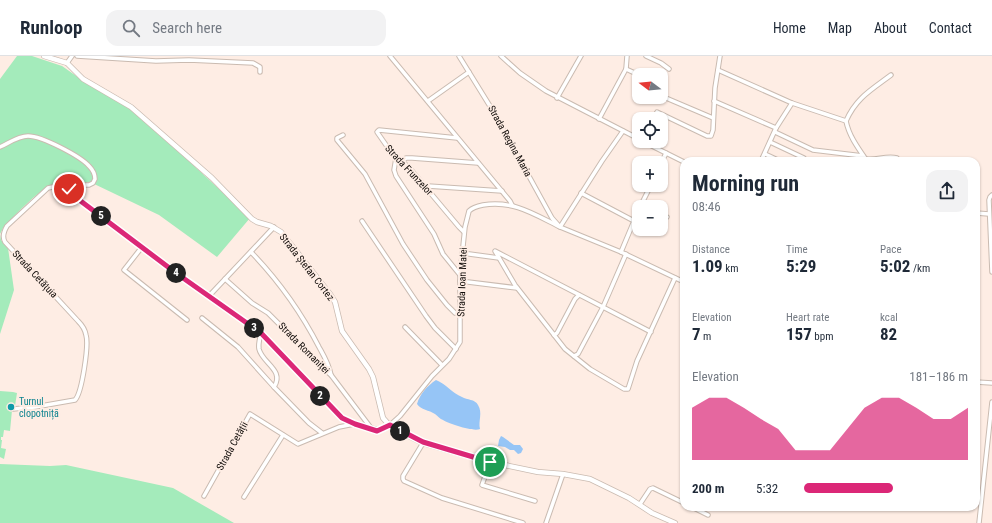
<!DOCTYPE html>
<meta charset="utf-8">
<style>
:root{--surface:#fff;--page:#f2f2f3;--text:#1f2937;--muted:#747a83;--line:#e0e1e3;--accent:#db2777}
body{margin:0;font-family:"Roboto Condensed",sans-serif;background:var(--page);color:var(--text);height:100vh;display:flex;flex-direction:column;font-size:15px;white-space:nowrap}
*{box-sizing:border-box;margin:0}
p{font-size:13px;color:var(--muted)}
.icon{flex:none;width:22px;height:22px;fill:none;stroke:currentColor;stroke-width:2;stroke-linecap:round;stroke-linejoin:round}
.map{position:relative;flex:1;overflow:hidden}
.side{position:absolute;left:680px;top:101px;width:300px;height:354px;display:flex;flex-direction:column;background:var(--surface);border-radius:12px;box-shadow:0 1px 3px #0004}
.side>*{flex:none}
.needle{width:26px;rotate:286deg}
.controls{position:absolute;left:632px;top:12px;display:grid;gap:8px}
.controls a{display:grid;place-items:center;width:36px;height:36px;border-radius:8px;background:var(--surface);box-shadow:0 1px 3px #0004;font-size:20px}
.pin{position:absolute;display:grid;place-items:center;width:34px;height:34px;color:#fff;margin:-17px;border:2px solid #fff;border-radius:50%;box-shadow:0 1px 4px #0007}
.km{position:absolute;width:20px;height:20px;margin:-10px;border-radius:50%;background:#222;color:#fff;font-size:11px;line-height:20px;text-align:center}
.round{display:grid;place-items:center;flex:none;width:42px;height:42px;border-radius:12px;background:var(--page)}
.overview{display:flex;align-items:center;justify-content:space-between;height:68px;padding:0 12px}
h1{font-size:22px;font-weight:700;line-height:30px}
.metrics{display:grid;grid-template-columns:repeat(3,1fr);gap:6px;height:68px;padding:4px 12px}
.metrics div{display:grid;align-content:center}
.metrics b{font-size:17px;font-weight:700}
.metrics small{font-size:11px;font-weight:400}
.metrics p{font-size:11px}
.chart{height:112px;padding:8px 12px}
.chart p{display:flex;justify-content:space-between}
.chart svg{width:100%;height:72px;margin-top:4px;fill:var(--accent);opacity:.7}
ul{padding:0 12px;list-style:none;font-size:13px}
li{display:grid;grid-template-columns:64px 48px 1fr;align-items:center;height:30px}
li i{height:10px;border-radius:5px;background:var(--accent)}
header{display:flex;align-items:center;gap:24px;box-sizing:border-box;height:56px;padding:0 20px;background:var(--surface);border-bottom:1px solid var(--line)}
header strong{font-size:19px}
nav{display:flex;gap:22px;margin-inline-start:auto;font-size:14px}
.search{width:280px;height:36px;background:var(--page);display:flex;align-items:center;gap:10px;box-sizing:border-box;padding:0 14px;border-radius:12px;color:var(--muted);font-size:15px}
.map>svg:first-child{display:block}
</style>
<header>
<strong>Runloop</strong>
<div class="search"><svg class="icon" aria-label="search" viewBox="0 0 24 24"><circle cx="10" cy="10" r="6"/><path d="M15 15l6 6"/></svg>Search here</div>
<nav><a>Home</a><a>Map</a><a>About</a><a>Contact</a></nav>
</header>
<div class="map">
<svg width="992" height="467" viewBox="0 0 992 467">
<rect width="100%" height="100%" fill="#feede4"/>
<g fill="#a4ebbb">
<path d="M17 0H32L62 10 89 29 131 51 250 162 217 201 159 159 90 126C80 128 69 126 59 127 41 129 16 159 3 172L0 178 1 184 8 192 14 234 0 278V23Z"/>
<polygon points="0,335 13,336 17,337 15,350 9,350 8,354 12,354 10,375 4,374 3,381 1,381 1,384 2,384 1,392 6,393 4,403 0,401"/>
<polygon points="0,408 50,410 66,409 173,432 234,467 0,467"/>
</g>
<g fill="#96c5f6">
<path d="M436 324C446 328 452 337 462 341 467 344 475 343 478 349 483 357 478 365 480 373 473 376 450 368 443 364 440 363 438 360 435 358 429 354 421 354 417 348 420 338 427 330 436 324Z"/>
<polygon points="501,380 503,381 514,389 520,389 523,393 521,397 518,398 514,394 510,394 505,391 498,390 499,384"/>
</g>
<g fill="none" stroke-linecap="round" stroke-linejoin="round">
<g stroke="#cabbb1" stroke-width="5.5">
<g id="minor">
<polyline points="77,0 156,5 189,4 253,7 260,11 260,16"/>
<polyline points="390,0 510,145 512,149"/>
<polyline points="459,0 493,55 552,162 560,171 621,196 684,226"/>
<polyline points="501,0 520,17 546,35 639,83"/>
<polyline points="646,0 661,7 669,13"/>
<polyline points="67,7 72,0"/>
<polyline points="626,13 639,19"/>
<polyline points="718,14 792,47 846,65"/>
<polyline points="661,29 665,31"/>
<polyline points="557,42 581,0"/>
<polyline points="666,42 713,62"/>
<polyline points="428,45 469,16"/>
<polyline points="714,45 776,72"/>
<polyline points="599,63 626,13 627,0"/>
<polyline points="653,63 657,56 707,80 711,80 713,74 715,32 720,0"/>
<polyline points="775,76 813,94 863,100"/>
<polyline points="343,79 337,82 337,84 365,118 403,188 427,224 447,249 455,257 460,258"/>
<polyline points="457,82 379,74 377,76 393,99 402,105 412,115 459,171 464,176"/>
<polyline points="642,85 684,106"/>
<polyline points="770,86 804,102 806,105"/>
<path d="M0 91C9 87 18 80 28 80 42 80 80 100 89 110 93 114 95 118 95 123L93 127 89 129H62L48 132 7 170C4 175 2 181 5 186L78 265C82 269 85 273 86 279 89 289 82 337 75 344L35 351 13 353"/>
<polyline points="765,98 780,105"/>
<polyline points="396,102 394,114 396,120 434,178 443,198 460,219"/>
<path d="M866 103C876 105 886 99 897 102L899 105"/>
<polyline points="402,105 406,102 412,102 478,107"/>
<polyline points="761,105 776,72 792,47"/>
<path d="M867 105C858 92 849 80 846 65 856 42 871 34 891 19"/>
<polyline points="661,108 666,97"/>
<path d="M69 129 70 137 74 140 176 217 261 277 342 362 355 368 379 374 390 369 400 360 432 320 449 303 460 286V219L465 171 469 155C473 151 478 150 483 149 513 144 534 158 560 171L602 105 623 75"/>
<polyline points="426,131 428,130 502,135"/>
<polyline points="581,137 634,165 621,196"/>
<polyline points="992,139 990,141 989,144 992,216"/>
<polyline points="642,147 649,151"/>
<polyline points="640,151 651,129"/>
<polyline points="976,157 989,158"/>
<polyline points="661,158 667,161"/>
<polyline points="362,165 426,260 435,272 456,293"/>
<polyline points="634,165 639,154"/>
<polyline points="142,191 124,214 187,264"/>
<path d="M251 196C278 224 301 256 319 291 324 300 329 308 331 319"/>
<polyline points="462,197 499,202"/>
<polyline points="225,223 252,247 268,257 326,315 331,319 371,372"/>
<polyline points="460,225 517,232"/>
<polyline points="209,240 274,171"/>
<polyline points="202,262 238,291 274,331"/>
<polyline points="405,271 442,309"/>
<polyline points="651,276 495,195 515,229 565,293 590,313 624,333 628,333 637,305 675,222"/>
<path d="M261 277C260 282 258 287 259 293 262 307 285 314 274 331L309 367 322 377"/>
<polyline points="554,279 557,277 575,243 579,239"/>
<polyline points="574,300 578,298 603,251 626,198"/>
<polyline points="976,326 992,327"/>
<polyline points="423,387 403,420 403,423 404,425 442,442 523,467"/>
<polyline points="490,406 482,429 535,445"/>
<polyline points="204,440 250,358 298,388 339,371 354,368"/>
<polyline points="244,441 283,379"/>
<polyline points="640,448 650,433 653,432 684,447"/>
<polyline points="692,451 708,459"/>
<polyline points="546,467 563,418"/>
<polyline points="979,467 992,346"/>
</g>
</g>
<g stroke="#cabbb1" stroke-width="6">
<polyline id="tertiary" points="44,0 67,7 83,23 131,51 212,122 252,163 257,166 271,170 281,176 330,238 335,246 342,275 369,313 373,321 383,362 391,371 423,387 490,406 538,416 563,418 590,423 629,442 652,457 675,467"/>
</g>
<use href="#minor" stroke="#fff" stroke-width="3.5"/>
<use href="#tertiary" stroke="#fff" stroke-width="4.5"/>
</g>
<g fill="none" stroke-linecap="round" stroke-linejoin="round">
<g stroke="#fff" stroke-width="8">
<polyline id="route" points="69,133 74,140 176,217 261,277 342,362 355,368 377,375 390,369 423,386 490,406"/>
</g>
<use href="#route" stroke="#db2777" stroke-width="5"/>
</g>
<circle fill="#0f9aa8" stroke="#feede4" stroke-width="1.5" cx="11" cy="351" r="4"/>
<g text-anchor="middle" dominant-baseline="central" stroke-width="4" stroke-linejoin="round" paint-order="stroke">
<g font-size="10" fill="#100b08" stroke="#feede4">
<text transform="translate(510 85) rotate(61)">Strada Regina Maria</text>
<text transform="translate(409 114) rotate(47)">Strada Frunzelor</text>
<text transform="translate(307 211) rotate(52)">Strada Ștefan Cortez</text>
<text transform="translate(35 218) rotate(47)">Strada Cetățuia</text>
<text transform="translate(462 226) rotate(-88)">Strada Ioan Matei</text>
<text transform="translate(304 292) rotate(45)">Strada Romaniței</text>
<text transform="translate(232 390) rotate(-61)">Strada Cetății</text>
</g>
<g font-size="10" fill="#0d838f" stroke="#feede4" text-anchor="start">
<text x="19" y="345">Turnul<tspan x="19" dy="12">clopotniță</tspan></text>
</g>
</g>
</svg>
<div class="controls">
<a><svg class="needle" viewBox="-14 -14 28 28"><path d="M0-13l5 13h-10z" fill="#e53935"/><path d="M0 13l5-13h-10z" fill="#747a83"/></svg></a>
<a><svg class="icon" aria-label="locate" viewBox="0 0 24 24"><circle cx="12" cy="12" r="6"/><path d="M12 2v4M12 18v4M2 12h4M18 12h4"/></svg></a>
<a>+</a>
<a>−</a>
</div>
<div class="pin" style="left:490px;top:406px;background:#1e9e55"><svg class="icon" aria-label="arrive" viewBox="0 0 24 24"><path d="M6 21V4h12l-3 4 3 4H6"/></svg></div>
<div class="pin" style="left:69px;top:133px;background:#d93025"><svg class="icon" aria-label="check" viewBox="0 0 24 24"><path d="M5 12l5 5 9-10"/></svg></div>
<b class="km" style="left:400px;top:375px">1</b>
<b class="km" style="left:320px;top:340px">2</b>
<b class="km" style="left:254px;top:272px">3</b>
<b class="km" style="left:176px;top:217px">4</b>
<b class="km" style="left:101px;top:160px">5</b>
<section class="side">
<div class="overview"><div><h1>Morning run</h1><p>08:46</p></div><a class="round"><svg class="icon" aria-label="share" viewBox="0 0 24 24"><path d="M12 15V3M7 8l5-5 5 5M5 13v7h14v-7"/></svg></a></div>
<div class="metrics">
<div><p>Distance</p><b>1.09<small> km</small></b></div>
<div><p>Time</p><b>5:29</b></div>
<div><p>Pace</p><b>5:02<small> /km</small></b></div>
</div>
<div class="metrics">
<div><p>Elevation</p><b>7<small> m</small></b></div>
<div><p>Heart rate</p><b>157<small> bpm</small></b></div>
<div><p>kcal</p><b>82</b></div>
</div>
<div class="chart"><p><span>Elevation</span>181–186 m</p>
<svg viewBox="0 0 160 44" preserveAspectRatio="none"><path d="M0 44V12L10 6L20 6L30 12L40 19L50 25L60 38L70 38L80 38L90 25L100 12L110 6L120 6L130 12L140 19L150 19L160 12V44z"/></svg>
</div>
<ul>
<li><b>200 m</b>5:32<i style="width:54%"></i></li>
</ul>
</section>
</div>
